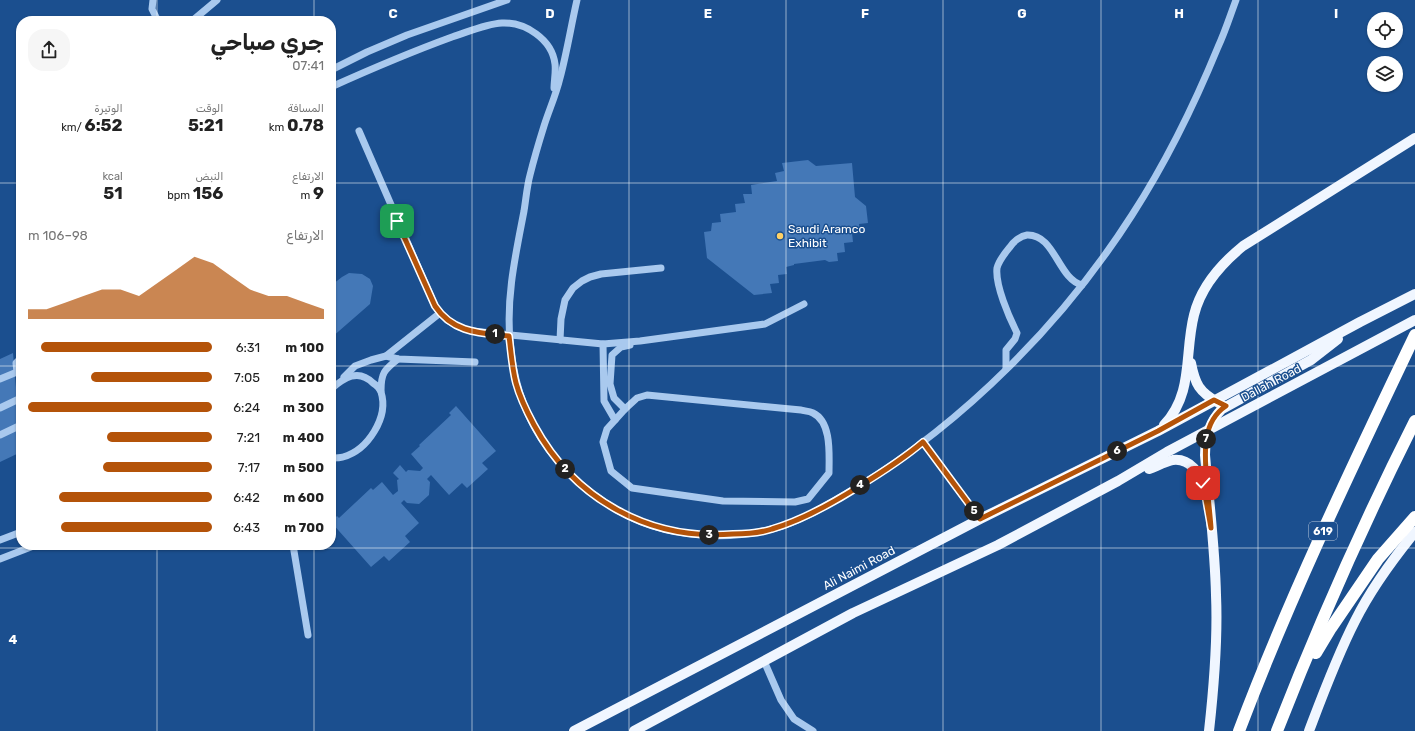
<!DOCTYPE html>
<html lang="ar">
<meta charset="utf-8">
<style>
:root{--surface:#fff;--page:#f6f6f6;--text:#222;--muted:#767676;--accent:#b45309}
body{margin:0;font-family:Rubik,"Noto Sans Arabic",sans-serif;background:var(--page);color:var(--text);direction:rtl;height:100vh;display:flex;flex-direction:column;font-size:15px;white-space:nowrap}
*{box-sizing:border-box;margin:0}
p{font-size:13px;color:var(--muted)}
.icon{flex:none;width:22px;height:22px;fill:none;stroke:currentColor;stroke-width:2;stroke-linecap:round;stroke-linejoin:round}
.map{position:relative;flex:1;overflow:hidden;direction:ltr}
.details{position:absolute;left:16px;top:16px;width:320px;height:534px;display:flex;flex-direction:column;background:var(--surface);border-radius:16px;box-shadow:0 1px 3px #0004;direction:rtl}
.details>*{flex:none}
.tools{position:absolute;left:1367px;top:12px;display:grid;gap:8px}
.tools a{display:grid;place-items:center;width:36px;height:36px;border-radius:50%;background:var(--surface);box-shadow:0 1px 3px #0004;font-size:20px}
.pin{position:absolute;display:grid;place-items:center;width:34px;height:34px;color:#fff;margin:-17px;border-radius:8px;box-shadow:0 2px 6px #0006}
.km{position:absolute;width:20px;height:20px;margin:-10px;border-radius:50%;background:#222;color:#fff;font-size:11px;line-height:20px;text-align:center}
.round{display:grid;place-items:center;flex:none;width:42px;height:42px;border-radius:16px;background:var(--page)}
.headline{display:flex;align-items:center;justify-content:space-between;height:68px;padding:0 12px}
h1{font-size:22px;font-weight:700;line-height:30px}
.metrics{display:grid;grid-template-columns:repeat(3,1fr);gap:6px;height:68px;padding:4px 12px}
.metrics div{display:grid;align-content:center}
.metrics b{font-size:17px;font-weight:700}
.metrics small{font-size:11px;font-weight:400}
.metrics p{font-size:11px}
.chart{height:112px;padding:8px 12px}
.chart p{display:flex;justify-content:space-between}
.chart svg{width:100%;height:72px;margin-top:4px;fill:var(--accent);opacity:.7}
ul{padding:0 12px;list-style:none;font-size:13px}
li{display:grid;grid-template-columns:64px 48px 1fr;align-items:center;height:30px}
li i{height:10px;border-radius:5px;background:var(--accent)}
.map>svg:first-child{display:block}
</style>
<div class="map">
<svg width="1415" height="731" viewBox="0 0 1415 731">
<rect width="100%" height="100%" fill="#1b4f8f"/>
<g fill="#4478b7">
<polygon points="808,160 816,166 852,163 855,197 866,206 868,223 859,224 860,233 852,233 853,242 844,243 845,252 837,253 838,261 829,262 825,260 794,264 794,265 786,267 787,274 778,275 779,283 770,284 772,293 754,295 707,258 704,232 711,231 712,223 721,222 720,214 736,212 735,204 745,203 743,194 752,194 751,185 777,181 775,173 784,171 782,163"/>
<polygon points="349,273 362,274 370,279 373,286 370,304 331,338 331,282 333,284 342,277"/>
<polygon points="13,353 19,422 21,430 21,452 0,462 0,359"/>
<polygon points="456,406 496,451 482,463 488,469 467,488 462,483 449,495 431,475 427,479 430,482 429,495 419,504 407,503 404,500 401,503 419,523 405,536 410,542 389,561 384,556 371,567 331,522 337,516 339,518 371,488 373,490 382,482 393,495 398,491 397,480 399,479 393,473 400,465 406,472 408,470 420,471 423,468 411,454 420,446 419,445 451,415 449,413"/>
</g>
<g fill="none" stroke-linecap="round" stroke-linejoin="round">
<g stroke="#a9c9ee" stroke-width="7">
<polyline points="153,0 152,9 158,21"/>
<path d="M577 0C571 26 567 52 560 78 556 95 549 110 544 126 539 142 534 159 530 175 527 186 526 199 524 211 516 253 506 296 510 340 515 415 553 472 617 510 661 536 722 542 772 529 802 521 829 504 856 488 965 421 1063 323 1132 215 1165 164 1195 103 1218 47 1225 32 1230 16 1236 0"/>
<polyline points="192,21 217,0"/>
<polyline points="331,70 367,52 407,35 507,0"/>
<path d="M331 87C371 69 411 52 452 37 468 32 485 24 502 23 525 22 552 39 555 64 556 72 554 81 554 88"/>
<polyline points="359,131 435,306 440,313 447,320 459,327 471,331 603,344 640,341 765,324 804,304"/>
<polyline points="560,340 561,319 565,300 573,288 582,281 590,277 601,274 661,268"/>
<polyline points="603,344 604,401 615,420"/>
<polyline points="386,356 440,313"/>
<polyline points="21,358 16,363 17,372 21,376"/>
<path d="M1006 369V350L1015 339 1017 333C1009 317 995 285 997 268 999 260 1005 253 1010 247 1013 242 1020 236 1027 235 1055 234 1058 279 1082 285"/>
<polyline points="344,377 355,366 371,360 386,356 398,359 475,362"/>
<polyline points="0,379 17,372"/>
<path d="M331 389C344 378 358 368 373 383 376 385 380 389 381 392 389 417 368 450 343 457 340 458 335 458 331 458"/>
<path d="M381 391C381 373 384 370 398 359"/>
<path d="M647 395 801 410C804 411 809 411 813 413 832 422 829 455 829 473L808 499 795 502 723 501 632 488 611 471 603 442 607 429 625 409 637 398Z"/>
<polyline points="0,408 21,398"/>
<polyline points="625,409 614,398 610,384 612,355 621,347 630,345"/>
<polyline points="0,435 21,425"/>
<polyline points="923,442 980,519"/>
<polyline points="0,540 21,532"/>
<polyline points="293,545 308,635"/>
<polyline points="0,559 36,545"/>
<polyline points="764,661 781,700 794,719 813,731"/>
</g>
<g stroke="#f0f6ff" stroke-width="10">
<path d="M1191 363C1195 384 1199 392 1219 403"/>
<path d="M1164 425C1194 393 1184 354 1194 315 1201 286 1221 264 1243 246L1415 138"/>
<path d="M1149 469C1157 466 1165 462 1173 460 1190 458 1201 474 1204 488"/>
<polyline points="574,731 980,519 1158,431 1360,322 1415,294"/>
<polyline points="634,731 853,613 998,545 1118,481 1167,452 1415,320"/>
<path d="M1209 731C1214 686 1218 640 1216 595 1215 548 1209 502 1205 455 1205 438 1209 422 1222 409L1311 360 1338 339"/>
<path d="M1309 731C1323 694 1337 656 1355 621 1371 589 1393 559 1415 532"/>
</g>
<g stroke="#fff" stroke-width="12">
<polyline points="1316,653 1331,628 1378,559 1415,517"/>
<path d="M1239 731C1290 596 1353 465 1415 335"/>
<path d="M1277 731C1318 626 1364 522 1415 421"/>
</g>
</g>
<g fill="none" stroke-linecap="round" stroke-linejoin="round">
<g stroke="#fff" stroke-width="8">
<path id="route" d="M397 221 435 306C453 333 480 333 509 336 511 351 512 368 516 383 520 398 527 412 534 425 574 499 649 541 733 534 746 534 760 533 772 529 803 520 831 504 858 487 881 473 903 459 923 442L980 519 1158 431 1214 400 1226 406C1200 423 1205 458 1207 484 1208 499 1210 513 1211 528L1203 483"/>
</g>
<use href="#route" stroke="#b45309" stroke-width="5"/>
</g>
<path fill="none" stroke="#fff" stroke-width="1" stroke-opacity="0.55" d="M157 0V21M314 0V21M472 0V731M629 0V731M786 0V731M943 0V731M1101 0V731M1258 0V731M0 183H21M331 183H1415M0 366H21M331 366H1415M157 545V731M314 545V731M0 548H1415"/>
<circle fill="#ffd166" stroke="#1b4f8f" stroke-width="1.5" cx="780" cy="236" r="4"/>
<g text-anchor="middle" dominant-baseline="central" stroke-width="3" stroke-linejoin="round" paint-order="stroke">
<rect fill="#1b4f8f" stroke="#bbcadd" stroke-width="1" x="1309" y="522" width="28" height="18" rx="3"/>
<g font-size="11" font-weight="bold" fill="#fff">
<text x="1323" y="531">619</text>
</g>
<g font-size="12" fill="#fff" stroke="#1b4f8f" text-anchor="start">
<text x="788" y="229">Saudi Aramco<tspan x="788" dy="14">Exhibit</tspan></text>
</g>
<g font-size="12" fill="#fff" stroke="#1b4f8f">
<text transform="translate(1271 383) rotate(-28)">Dallah Road</text>
<text transform="translate(859 568) rotate(-28)">Ali Naimi Road</text>
</g>
</g>
<g font-size="13" text-anchor="middle" font-weight="bold" fill="#fff" stroke="#1b4f8f" stroke-width="3" stroke-linejoin="round" paint-order="stroke">
<text x="393" y="18">C</text>
<text x="550" y="18">D</text>
<text x="708" y="18">E</text>
<text x="865" y="18">F</text>
<text x="1022" y="18">G</text>
<text x="1179" y="18">H</text>
<text x="1336" y="18">I</text>
<text x="13" y="644">4</text>
</g>
</svg>
<div class="tools">
<a><svg class="icon" aria-label="locate" viewBox="0 0 24 24"><circle cx="12" cy="12" r="6"/><path d="M12 2v4M12 18v4M2 12h4M18 12h4"/></svg></a>
<a><svg class="icon" aria-label="layers" viewBox="0 0 24 24"><path d="M12 4l9 5-9 5-9-5zM3 14l9 5 9-5"/></svg></a>
</div>
<div class="pin" style="left:397px;top:221px;background:#1e9e55"><svg class="icon" aria-label="arrive" viewBox="0 0 24 24"><path d="M6 21V4h12l-3 4 3 4H6"/></svg></div>
<div class="pin" style="left:1203px;top:483px;background:#d93025"><svg class="icon" aria-label="check" viewBox="0 0 24 24"><path d="M5 12l5 5 9-10"/></svg></div>
<b class="km" style="left:495px;top:334px">1</b>
<b class="km" style="left:565px;top:469px">2</b>
<b class="km" style="left:709px;top:535px">3</b>
<b class="km" style="left:860px;top:485px">4</b>
<b class="km" style="left:974px;top:511px">5</b>
<b class="km" style="left:1117px;top:451px">6</b>
<b class="km" style="left:1206px;top:439px">7</b>
<section class="details">
<div class="headline"><div><h1>جري صباحي</h1><p>07:41</p></div><a class="round"><svg class="icon" aria-label="share" viewBox="0 0 24 24"><path d="M12 15V3M7 8l5-5 5 5M5 13v7h14v-7"/></svg></a></div>
<div class="metrics">
<div><p>المسافة</p><b>0.78<small> km</small></b></div>
<div><p>الوقت</p><b>5:21</b></div>
<div><p>الوتيرة</p><b>6:52<small> /km</small></b></div>
</div>
<div class="metrics">
<div><p>الارتفاع</p><b>9<small> m</small></b></div>
<div><p>النبض</p><b>156<small> bpm</small></b></div>
<div><p>kcal</p><b>51</b></div>
</div>
<div class="chart"><p><span>الارتفاع</span>98–106 m</p>
<svg viewBox="0 0 160 44" preserveAspectRatio="none"><path d="M0 44V38L10 38L20 34L30 30L40 26L50 26L60 30L70 22L80 14L90 6L100 10L110 18L120 26L130 30L140 30L150 34L160 38V44z"/></svg>
</div>
<ul>
<li><b>100 m</b>6:31<i style="width:93%"></i></li>
<li><b>200 m</b>7:05<i style="width:66%"></i></li>
<li><b>300 m</b>6:24<i style="width:100%"></i></li>
<li><b>400 m</b>7:21<i style="width:57%"></i></li>
<li><b>500 m</b>7:17<i style="width:59%"></i></li>
<li><b>600 m</b>6:42<i style="width:83%"></i></li>
<li><b>700 m</b>6:43<i style="width:82%"></i></li>
</ul>
</section>
</div>
